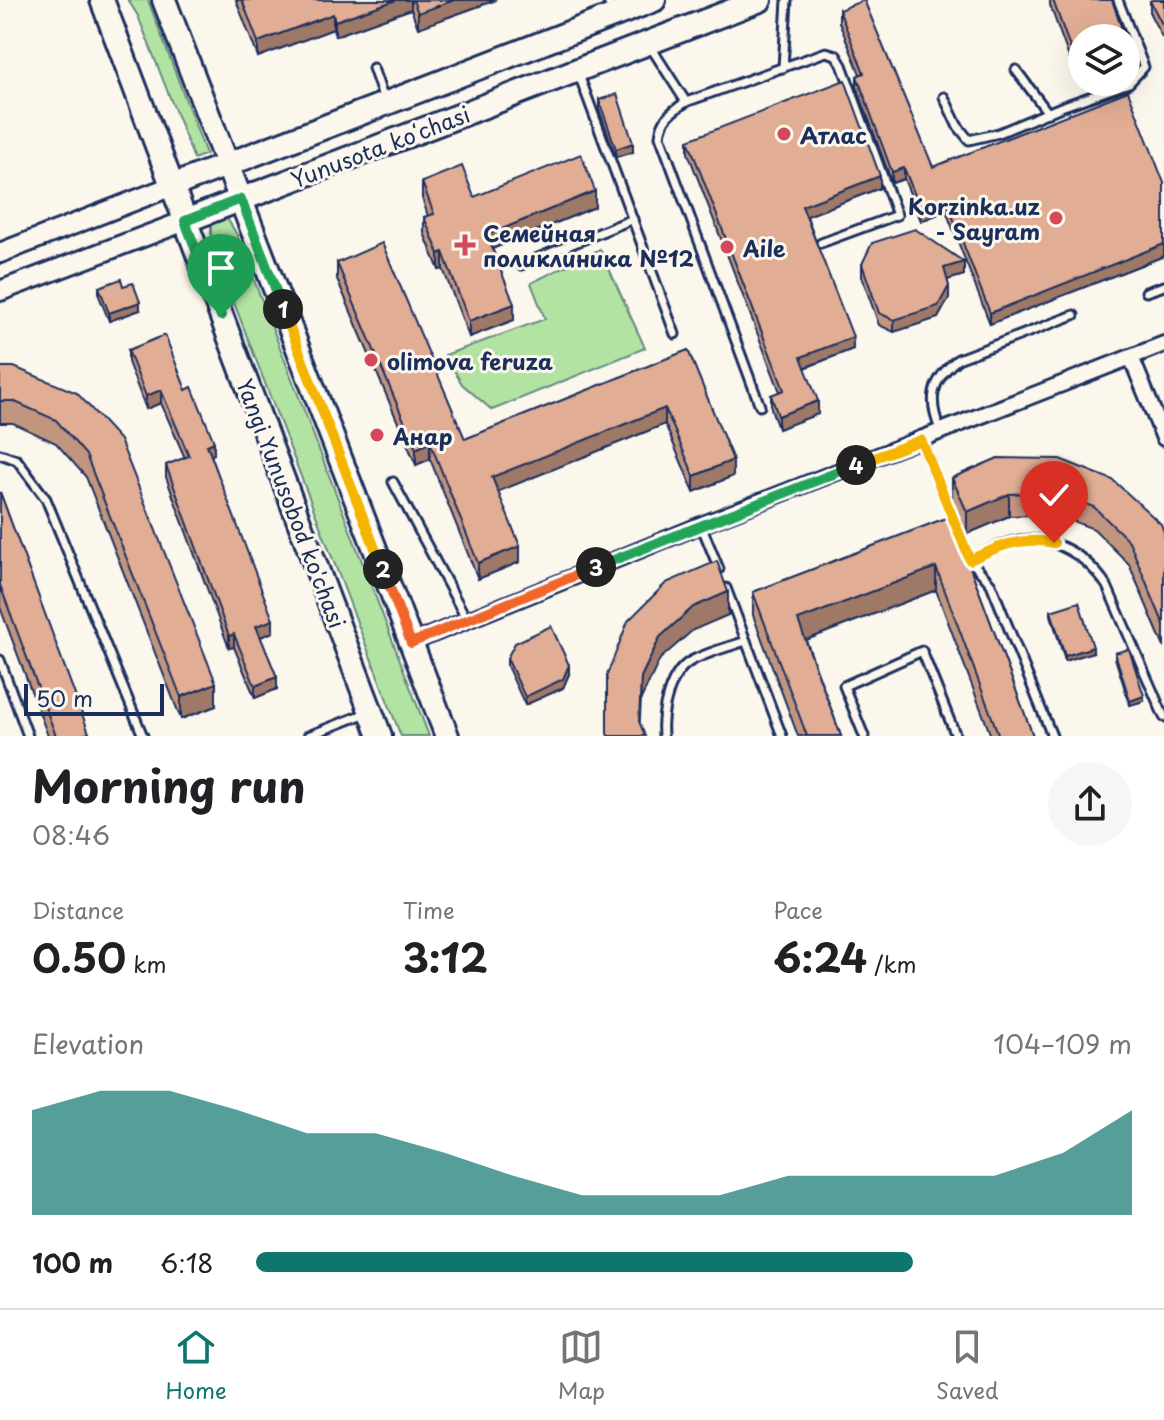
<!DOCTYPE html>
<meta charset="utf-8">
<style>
:root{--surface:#fff;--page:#f6f6f6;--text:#202124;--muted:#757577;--line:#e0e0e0;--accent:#0f766e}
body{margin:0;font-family:"Playpen Sans",sans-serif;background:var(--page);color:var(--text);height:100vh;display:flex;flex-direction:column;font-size:30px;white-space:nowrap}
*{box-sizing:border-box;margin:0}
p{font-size:26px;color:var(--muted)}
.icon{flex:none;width:44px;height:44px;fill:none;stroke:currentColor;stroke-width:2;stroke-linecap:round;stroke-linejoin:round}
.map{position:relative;height:736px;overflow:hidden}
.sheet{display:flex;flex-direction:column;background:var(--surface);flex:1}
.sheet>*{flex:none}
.tools{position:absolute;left:1068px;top:24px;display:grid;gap:16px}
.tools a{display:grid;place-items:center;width:72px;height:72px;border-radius:50%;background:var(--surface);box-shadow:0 8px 32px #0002;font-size:40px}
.scale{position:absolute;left:24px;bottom:20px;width:140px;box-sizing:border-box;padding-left:8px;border:4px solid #1b2f5e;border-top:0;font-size:22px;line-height:28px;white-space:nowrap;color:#1b2f5e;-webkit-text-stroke:6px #fbf7ec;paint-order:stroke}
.pin{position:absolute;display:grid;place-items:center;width:68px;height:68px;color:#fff;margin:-82px -34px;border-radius:50% 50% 50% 0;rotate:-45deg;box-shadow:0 0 8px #0007}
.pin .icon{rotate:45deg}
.km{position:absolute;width:40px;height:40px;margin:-20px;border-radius:50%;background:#222;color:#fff;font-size:22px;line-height:40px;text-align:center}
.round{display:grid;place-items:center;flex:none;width:84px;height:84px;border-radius:42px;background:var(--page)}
.overview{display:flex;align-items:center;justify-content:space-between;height:136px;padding:0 32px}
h1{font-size:44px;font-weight:700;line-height:60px}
.metrics{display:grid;grid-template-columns:repeat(3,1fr);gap:12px;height:136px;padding:8px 32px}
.metrics div{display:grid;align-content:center}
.metrics b{font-size:40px;font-weight:700}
.metrics small{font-size:22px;font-weight:400}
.metrics p{font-size:22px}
.chart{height:224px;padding:16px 32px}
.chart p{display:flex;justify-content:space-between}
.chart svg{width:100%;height:144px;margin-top:8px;fill:var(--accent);opacity:.7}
ul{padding:0 32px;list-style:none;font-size:26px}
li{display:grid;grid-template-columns:128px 96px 1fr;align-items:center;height:60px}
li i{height:20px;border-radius:10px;background:var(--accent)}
.tabs{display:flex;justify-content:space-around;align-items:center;height:112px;border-top:2px solid var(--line);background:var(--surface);font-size:22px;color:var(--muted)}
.tabs a{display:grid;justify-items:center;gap:4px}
.tabs .selected{color:var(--accent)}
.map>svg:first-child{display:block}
</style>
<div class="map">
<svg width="1164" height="736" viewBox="0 0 1164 736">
<rect width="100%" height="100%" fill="#fbf7ec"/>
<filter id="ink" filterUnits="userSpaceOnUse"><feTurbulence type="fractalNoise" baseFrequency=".0125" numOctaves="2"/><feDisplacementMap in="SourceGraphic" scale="16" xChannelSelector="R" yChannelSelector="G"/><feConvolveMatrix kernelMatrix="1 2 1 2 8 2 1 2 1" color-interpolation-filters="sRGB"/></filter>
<g filter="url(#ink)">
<g fill="#b2e3a3" stroke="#668980" stroke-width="2">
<polygon points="128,0 148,0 206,154 194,159 138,16"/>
<polygon points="219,214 228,220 236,233 429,736 401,736 211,243 211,217"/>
<polygon points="600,249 645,348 492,410 462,384 445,355 545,319 531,283"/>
</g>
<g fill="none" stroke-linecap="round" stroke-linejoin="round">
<g stroke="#1b2f5e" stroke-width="13">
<g id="service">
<polyline points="607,0 614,13"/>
<polyline points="650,46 686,102"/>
<polyline points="373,68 384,100"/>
<polyline points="783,68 787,0"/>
<polyline points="1016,70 1048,113"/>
<polyline points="578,72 675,334"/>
<polyline points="944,97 957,125 969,140 999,133 1061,107 1129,83 1144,67 1118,0"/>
<polyline points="521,265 633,219"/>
<polyline points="1146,292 1164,286"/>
<path d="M760 406 660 136C662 118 671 112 686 102L826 52 836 55 842 65 897 215 821 243"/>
<path d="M941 432C928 401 930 381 958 359L1074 315"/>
<polyline points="921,440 970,560 991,584 1052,736"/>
<polyline points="0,454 17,460 46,499 143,736"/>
<polyline points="393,482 467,620"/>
<polyline points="701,525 719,569"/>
<path d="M970 560C981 554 993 548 1004 544 1045 529 1085 553 1107 586L1164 717"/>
<polyline points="726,588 782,736"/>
<polyline points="0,660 28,736"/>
<polyline points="308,736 369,712"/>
<path d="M663 736C661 713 669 673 691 661 708 652 728 647 746 641"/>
<polyline points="864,736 844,686 922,651 956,736"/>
</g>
</g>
<g stroke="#1b2f5e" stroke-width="20">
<g id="minor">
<polyline points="1131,357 1164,438"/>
<polyline points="411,643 701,525 1164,344"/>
</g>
</g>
<g stroke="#1b2f5e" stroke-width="24">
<g id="tertiary">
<polyline points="0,253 172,186"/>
<polyline points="0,291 185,221"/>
</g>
</g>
<g stroke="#1b2f5e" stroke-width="28">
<g id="secondary">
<polyline points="102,0 380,736"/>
<polyline points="164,0 447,736"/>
<polyline points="172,186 654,0"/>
<polyline points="185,221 760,0"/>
</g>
</g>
<use href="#service" stroke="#fbf7ec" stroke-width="7"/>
<use href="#minor" stroke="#fbf7ec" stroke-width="14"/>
<use href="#tertiary" stroke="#fbf7ec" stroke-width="18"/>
<use href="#secondary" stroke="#fbf7ec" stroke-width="22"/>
</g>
<g fill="#c2957f" stroke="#1b2f5e" stroke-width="2">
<polygon points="236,0 496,0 418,28 411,9 335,36 333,29 258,57"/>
<polygon points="1050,0 1112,0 1076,77 1050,5"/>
<polygon points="1164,0 1164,36 1162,37 1150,14 1150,1"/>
<polygon points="839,10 933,167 1164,183 1164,256 990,324 946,211 921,221 904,179 892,183 857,87 857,76 860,74 839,22"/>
<polygon points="599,100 633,152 616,157 599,109"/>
<polygon points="688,140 880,188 807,216 853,349 805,368 818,414 778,429 771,408 771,395 780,392 688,153"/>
<polygon points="422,182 474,197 595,207 492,249 514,320 469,337 443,269 439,270 424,233 424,217 428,216 422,198"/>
<polygon points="337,263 465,439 688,350 733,476 694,492 665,424 498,491 520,562 478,579 430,459 416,465 337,279"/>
<polygon points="862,264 964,275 947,280 949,298 938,318 894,332 879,325 862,277"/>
<polygon points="99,287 140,310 109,321 99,296"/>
<polygon points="128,350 186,390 214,454 211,455 273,632 260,637 277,689 255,698 234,647 229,648 166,477 166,465 185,458 161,403 146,409 128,362"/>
<polygon points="0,367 77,393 216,706 181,719 86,477 56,443 13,423 0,423"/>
<polygon points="998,458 1164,532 1164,647 1129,564 1094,529 1054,514 1009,516 967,534 952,500 952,478"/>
<polygon points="0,492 89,736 48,736 0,607"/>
<polygon points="951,516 1033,736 991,736 936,590 806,640 841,736 798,736 753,615 753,592"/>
<polygon points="1051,611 1093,652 1065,661 1051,615"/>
<polygon points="1115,653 1144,701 1130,705 1115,658"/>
<polygon points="507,658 569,674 563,688 525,705 507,666"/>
</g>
<g fill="#9e7968" stroke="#1b2f5e" stroke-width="2">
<polygon points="396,0 411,0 411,9 335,36 335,21"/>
<polygon points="454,0 496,0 418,28 418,13"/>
<polygon points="333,14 333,29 258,57 258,42"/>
<polygon points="1128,46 1128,58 1126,59 1126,47"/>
<polygon points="1082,62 1082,75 1076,77 1076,64"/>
<polygon points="633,143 633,152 616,157 616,149"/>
<polygon points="904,168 904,179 892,183 892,172"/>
<polygon points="880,176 880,188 802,218 802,206"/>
<polygon points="595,191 595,207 487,251 487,235"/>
<polygon points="946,199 946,211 921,221 921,210"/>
<polygon points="1164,244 1164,256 990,324 990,313"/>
<polygon points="443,252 443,269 439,270 439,254"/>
<polygon points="964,262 964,275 944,281 944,268"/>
<polygon points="949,286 949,298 938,318 894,332 894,320"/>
<polygon points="140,302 140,310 109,321 109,313"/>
<polygon points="514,304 514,320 469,337 469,321"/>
<polygon points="853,337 853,349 801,369 801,357"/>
<polygon points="161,390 161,403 146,409 146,396"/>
<polygon points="818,401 818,414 778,429 778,416"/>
<polygon points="665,408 665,424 492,494 492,477"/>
<polygon points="214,442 214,454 207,457 207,445"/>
<polygon points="430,442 430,459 416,465 416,449"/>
<polygon points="733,460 733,476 694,492 694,476"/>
<polygon points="1009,494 1009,516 967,534 967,512"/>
<polygon points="520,546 520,562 478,579 478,563"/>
<polygon points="936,567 936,590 798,643 798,620"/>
<polygon points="728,592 728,615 693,630 660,659 641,699 639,736 641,677 660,637 693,607"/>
<polygon points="273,620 273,632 256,639 256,626"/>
<polygon points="234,634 234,647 229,648 229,636"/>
<polygon points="1093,647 1093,652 1065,661 1065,656"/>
<polygon points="569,665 569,674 563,688 525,705 525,697"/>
<polygon points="277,677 277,689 255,698 255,686"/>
<polygon points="216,683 216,706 181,719 181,697"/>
<polygon points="1144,696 1144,701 1130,705 1130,701"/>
</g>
<g fill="#e1ad94" stroke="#1b2f5e" stroke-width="2">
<polygon points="242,0 396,0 335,21 333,14 258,42"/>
<polygon points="413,0 454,0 418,13"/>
<polygon points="864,0 933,167 1128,91 1164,183 1164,244 990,313 946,199 921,210 904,168 892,172 857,76 864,73 839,10"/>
<polygon points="1053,0 1112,0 1125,38 1082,38 1082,62 1076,64"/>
<polygon points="1152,0 1164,0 1164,24 1162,24 1150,1"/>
<polygon points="845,80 880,176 802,206 853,337 801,357 818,401 778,416 771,395 784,390 688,140"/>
<polygon points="617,94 633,143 616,149 599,100"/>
<polygon points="581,154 595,191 487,235 514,304 469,321 443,252 439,254 424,217 434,214 422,182 462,166 474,197"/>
<polygon points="915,229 964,262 944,268 949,286 938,306 894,320 879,313 862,264 872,243"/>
<polygon points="382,243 465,439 688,350 733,460 694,476 665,408 492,477 520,546 478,563 430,442 416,449 337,263"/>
<polygon points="121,279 123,286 133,283 140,302 109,313 99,287"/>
<polygon points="165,335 186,390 192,387 214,442 207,445 273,620 256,626 277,677 255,686 234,634 229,636 166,465 189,456 161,390 146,396 128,350"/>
<polygon points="0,367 14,367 77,393 120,440 216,683 181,697 86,455 56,420 13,401 0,401"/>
<polygon points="998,458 1060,459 1113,480 1161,524 1164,532 1164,625 1129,541 1094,507 1054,492 1009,494 967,512 952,478"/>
<polygon points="0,492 89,733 81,736 56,736 0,585"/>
<polygon points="951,516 1033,736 999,736 936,567 798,620 841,736 807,736 753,592"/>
<polygon points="717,561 728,592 693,607 660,637 641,677 639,721 645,736 608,736 607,733 607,675 628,621 666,583"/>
<polygon points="1079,602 1093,647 1065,656 1051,611"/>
<polygon points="551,626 569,665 563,679 525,697 507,658 515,643"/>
<polygon points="1129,649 1144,696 1130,701 1115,653"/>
</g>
</g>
<g fill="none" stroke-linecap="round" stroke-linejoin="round" filter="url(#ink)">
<g stroke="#fff" stroke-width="16">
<polyline id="split-1" points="221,316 185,221 241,199 283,309"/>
</g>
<g stroke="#fff" stroke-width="16">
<polyline id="split-2" points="283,309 383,569"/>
</g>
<g stroke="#fff" stroke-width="16">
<polyline id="split-3" points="383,569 411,643 596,567"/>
</g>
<g stroke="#fff" stroke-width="16">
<polyline id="split-4" points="596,567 856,465"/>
</g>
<g stroke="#fff" stroke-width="16">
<path id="split-5" d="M856 465 921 440 970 560C999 546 1021 536 1054 543"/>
</g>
<use href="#split-1" stroke="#22a559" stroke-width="10"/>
<use href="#split-2" stroke="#f5b400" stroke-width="10"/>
<use href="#split-3" stroke="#f0652b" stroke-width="10"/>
<use href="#split-4" stroke="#22a559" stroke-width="10"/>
<use href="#split-5" stroke="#f5b400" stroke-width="10"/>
</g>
<g fill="#d1495b" stroke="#fbf7ec" stroke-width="3">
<circle cx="784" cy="134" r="8"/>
<circle cx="1056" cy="218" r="8"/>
<path d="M461 233h8v8h8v8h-8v8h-8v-8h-8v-8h8z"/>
<circle cx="727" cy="247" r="8"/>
<circle cx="371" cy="360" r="8"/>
<circle cx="377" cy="435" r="8"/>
</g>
<g text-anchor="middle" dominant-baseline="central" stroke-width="6" stroke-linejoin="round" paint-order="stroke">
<g font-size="22" font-weight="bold" fill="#1b2f5e" stroke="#fbf7ec" text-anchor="start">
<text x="800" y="134">Атлас</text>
<text x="1040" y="205" text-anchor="end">Korzinka.uz<tspan x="1040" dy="25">- Sayram</tspan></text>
<text x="483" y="232">Семейная<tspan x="483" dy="25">поликлиника №12</tspan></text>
<text x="743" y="247">Aile</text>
<text x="387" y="360">olimova feruza</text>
<text x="393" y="435">Анар</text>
</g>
<g font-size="22" fill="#1b2f5e" stroke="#fbf7ec">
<text transform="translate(380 146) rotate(-21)">Yunusota koʻchasi</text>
<text transform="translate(292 503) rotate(69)">Yangi Yunusobod ko'chasi</text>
</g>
</g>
</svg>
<div class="tools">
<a><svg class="icon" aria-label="layers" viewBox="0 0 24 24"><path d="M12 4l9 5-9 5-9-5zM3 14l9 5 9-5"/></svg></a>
</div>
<div class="scale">50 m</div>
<div class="pin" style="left:221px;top:316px;background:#1e9e55"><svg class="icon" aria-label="arrive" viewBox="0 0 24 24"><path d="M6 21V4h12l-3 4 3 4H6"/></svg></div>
<div class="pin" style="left:1054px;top:543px;background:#d93025"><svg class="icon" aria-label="check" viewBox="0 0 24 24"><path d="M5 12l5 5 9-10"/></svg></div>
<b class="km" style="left:283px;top:309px">1</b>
<b class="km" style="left:383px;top:569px">2</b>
<b class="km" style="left:596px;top:567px">3</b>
<b class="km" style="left:856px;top:465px">4</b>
</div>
<section class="sheet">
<div class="overview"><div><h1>Morning run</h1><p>08:46</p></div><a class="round"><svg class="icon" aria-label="share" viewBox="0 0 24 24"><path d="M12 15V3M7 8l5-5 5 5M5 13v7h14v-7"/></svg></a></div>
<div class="metrics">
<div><p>Distance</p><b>0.50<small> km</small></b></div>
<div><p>Time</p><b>3:12</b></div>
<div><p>Pace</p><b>6:24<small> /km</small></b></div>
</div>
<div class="chart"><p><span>Elevation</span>104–109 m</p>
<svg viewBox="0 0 160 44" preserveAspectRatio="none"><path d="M0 44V12L10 6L20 6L30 12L40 19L50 19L60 25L70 32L80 38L90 38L100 38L110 32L120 32L130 32L140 32L150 25L160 12V44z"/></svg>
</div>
<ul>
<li><b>100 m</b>6:18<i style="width:75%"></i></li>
</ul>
</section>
<nav class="tabs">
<a class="selected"><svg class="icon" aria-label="home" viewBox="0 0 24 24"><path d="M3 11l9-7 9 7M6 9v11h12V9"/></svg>Home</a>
<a><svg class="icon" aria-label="map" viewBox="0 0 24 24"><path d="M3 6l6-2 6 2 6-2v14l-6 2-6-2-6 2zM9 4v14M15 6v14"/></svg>Map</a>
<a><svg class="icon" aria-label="saved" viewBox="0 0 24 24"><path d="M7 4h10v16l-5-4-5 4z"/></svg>Saved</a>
</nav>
